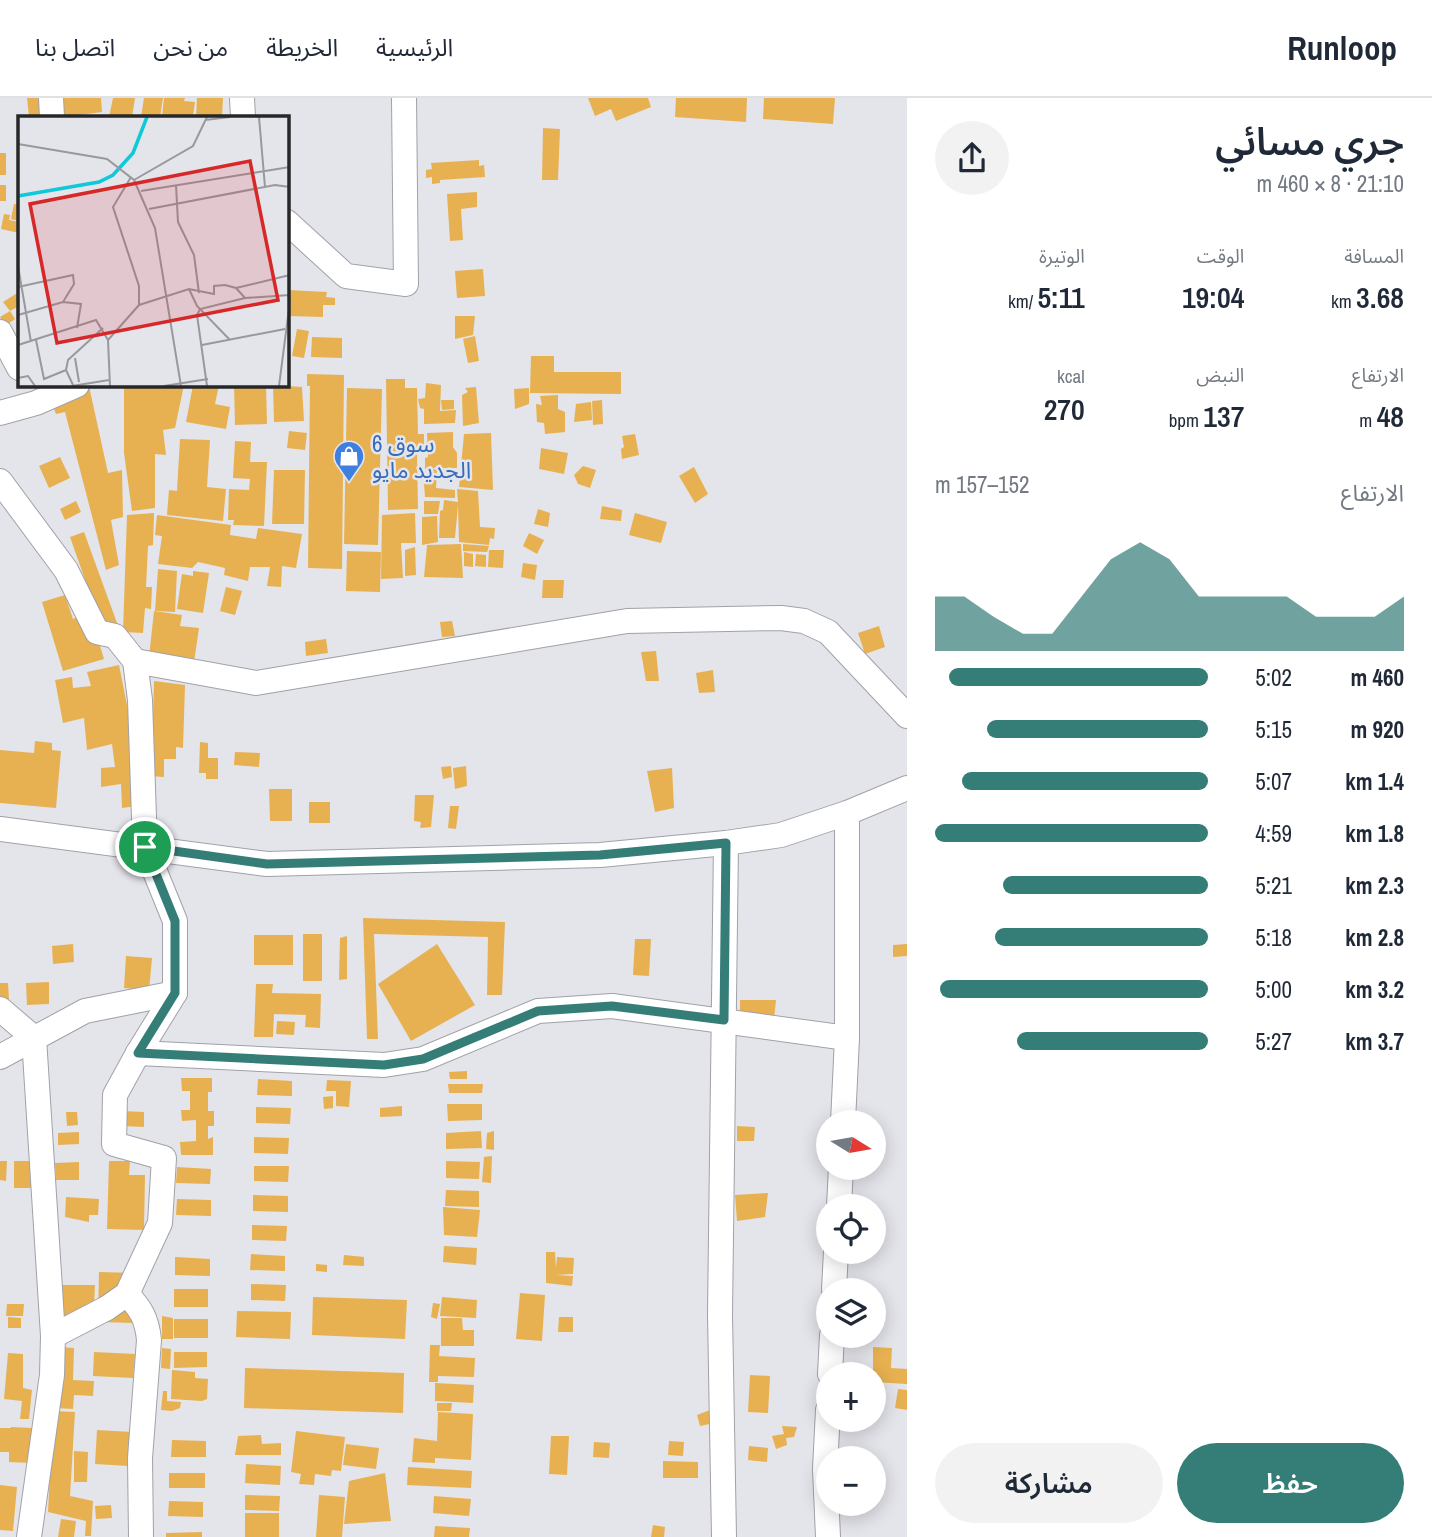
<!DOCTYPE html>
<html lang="ar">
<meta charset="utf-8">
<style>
:root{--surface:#fff;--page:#f2f2f3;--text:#1f2937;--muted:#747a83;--line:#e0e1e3;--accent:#357d77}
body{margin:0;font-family:"Archivo Narrow","Noto Sans Arabic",sans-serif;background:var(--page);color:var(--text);direction:rtl;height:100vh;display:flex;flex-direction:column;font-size:26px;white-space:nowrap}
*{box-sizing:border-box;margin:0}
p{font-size:23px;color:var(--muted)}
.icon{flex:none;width:38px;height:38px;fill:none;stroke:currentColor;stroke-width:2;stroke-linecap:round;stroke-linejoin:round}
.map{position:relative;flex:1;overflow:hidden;direction:ltr}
.side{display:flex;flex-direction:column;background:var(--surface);width:525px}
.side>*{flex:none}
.needle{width:46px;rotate:101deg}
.tools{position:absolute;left:816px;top:1012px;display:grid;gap:14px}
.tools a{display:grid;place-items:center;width:70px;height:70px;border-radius:50%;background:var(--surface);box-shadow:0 4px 18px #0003;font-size:35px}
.pin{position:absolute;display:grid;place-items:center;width:60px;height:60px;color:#fff;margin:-30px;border:4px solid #fff;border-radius:50%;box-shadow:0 2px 7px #0007}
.round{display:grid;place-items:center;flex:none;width:74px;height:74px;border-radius:37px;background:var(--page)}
.overview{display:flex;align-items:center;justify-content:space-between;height:119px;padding:0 28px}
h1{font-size:38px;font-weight:600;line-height:52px}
.figures{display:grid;grid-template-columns:repeat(3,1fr);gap:10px;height:119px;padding:7px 28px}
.figures div{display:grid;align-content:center}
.figures b{font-size:30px;font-weight:600}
.figures small{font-size:19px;font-weight:400}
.figures p{font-size:19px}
.chart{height:196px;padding:14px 28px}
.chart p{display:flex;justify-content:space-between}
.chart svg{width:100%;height:126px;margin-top:7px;fill:var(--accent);opacity:.7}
.primary-button{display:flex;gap:14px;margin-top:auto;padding:14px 28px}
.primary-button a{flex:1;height:80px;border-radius:42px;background:var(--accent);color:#fff;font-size:28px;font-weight:600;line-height:80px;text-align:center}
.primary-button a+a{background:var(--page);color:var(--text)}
ul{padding:0 28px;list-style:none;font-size:23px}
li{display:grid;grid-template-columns:112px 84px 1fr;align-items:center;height:52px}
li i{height:18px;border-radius:9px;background:var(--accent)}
header{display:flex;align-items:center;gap:42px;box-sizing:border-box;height:98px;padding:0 35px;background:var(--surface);border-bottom:2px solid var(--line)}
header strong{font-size:33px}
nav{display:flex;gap:38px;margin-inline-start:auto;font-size:24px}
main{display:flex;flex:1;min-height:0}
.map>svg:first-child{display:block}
</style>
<header>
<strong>Runloop</strong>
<nav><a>الرئيسية</a><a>الخريطة</a><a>من نحن</a><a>اتصل بنا</a></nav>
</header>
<main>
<section class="side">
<div class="overview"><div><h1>جري مسائي</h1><p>21:10 · 8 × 460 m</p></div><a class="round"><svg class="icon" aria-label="share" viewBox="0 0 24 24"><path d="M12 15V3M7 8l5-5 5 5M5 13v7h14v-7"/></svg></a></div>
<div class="figures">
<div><p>المسافة</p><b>3.68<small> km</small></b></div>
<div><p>الوقت</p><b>19:04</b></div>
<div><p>الوتيرة</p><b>5:11<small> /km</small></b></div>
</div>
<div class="figures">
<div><p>الارتفاع</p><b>48<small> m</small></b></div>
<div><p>النبض</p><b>137<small> bpm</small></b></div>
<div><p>kcal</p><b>270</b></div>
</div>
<div class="chart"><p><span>الارتفاع</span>152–157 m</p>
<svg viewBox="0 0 160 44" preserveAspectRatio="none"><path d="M0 44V25L10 25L20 32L30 38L40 38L50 25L60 12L70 6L80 12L90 25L100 25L110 25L120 25L130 32L140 32L150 32L160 25V44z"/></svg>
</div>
<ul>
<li><b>460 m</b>5:02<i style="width:95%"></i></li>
<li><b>920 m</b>5:15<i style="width:81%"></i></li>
<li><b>1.4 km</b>5:07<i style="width:90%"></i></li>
<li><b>1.8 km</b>4:59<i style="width:100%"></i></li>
<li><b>2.3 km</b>5:21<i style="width:75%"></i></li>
<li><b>2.8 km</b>5:18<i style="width:78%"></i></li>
<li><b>3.2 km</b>5:00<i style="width:98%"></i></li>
<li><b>3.7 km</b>5:27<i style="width:70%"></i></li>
</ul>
<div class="primary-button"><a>حفظ</a><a>مشاركة</a></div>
</section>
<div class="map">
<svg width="907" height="1439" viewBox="0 0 907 1439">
<rect width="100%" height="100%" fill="#e4e4eb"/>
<g fill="#e7b151">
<polygon points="27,0 41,0 43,19 29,19"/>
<polygon points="61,0 101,0 102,14 64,19"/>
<polygon points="113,0 135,0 132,19 109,19"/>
<polygon points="144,0 163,0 160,19 141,19"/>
<polygon points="164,0 185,0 184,3 195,4 193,18 162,19"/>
<polygon points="197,0 223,0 222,19 196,19"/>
<polygon points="588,0 648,0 651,9 616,23 611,11 595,18"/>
<polygon points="676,0 747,0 746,24 675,19"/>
<polygon points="764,0 835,0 833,26 763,21"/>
<polygon points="543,30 560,31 558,82 542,82"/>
<rect x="0" y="55" width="6" height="22"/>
<polygon points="479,62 479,68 484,67 485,79 440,82 440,85 432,86 432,79 426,80 426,72 432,71 431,65"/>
<rect x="0" y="87" width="6" height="16"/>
<polygon points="477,94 477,109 461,111 463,142 450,143 447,96"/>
<polygon points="14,106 19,107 19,123 11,121"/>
<polygon points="4,116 10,117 9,122 19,124 19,135 1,131"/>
<polygon points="483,171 485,198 457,200 455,173"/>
<polygon points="288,192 327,194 326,199 335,200 335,207 323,207 323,219 287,218"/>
<polygon points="19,194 19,208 10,213 3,204"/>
<polygon points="10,213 15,221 5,228 0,219"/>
<polygon points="455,218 475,218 473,237 455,241"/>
<polygon points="297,231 309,233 304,260 292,258"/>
<polygon points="475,238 479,263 468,265 463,241"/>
<polygon points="312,239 342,240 342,260 311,259"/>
<polygon points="531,258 554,258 554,274 621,274 621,296 530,295"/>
<polygon points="307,276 344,277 342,471 308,470 310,288 307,288"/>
<polygon points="386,281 405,281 405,290 417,290 418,336 424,336 424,356 417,356 418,411 388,412"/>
<polygon points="426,285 441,287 440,313 456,312 455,325 424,326 424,311 420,310 418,301 425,300"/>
<polygon points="124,287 184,287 175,330 163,332 166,357 155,356 155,410 132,413 124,355"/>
<polygon points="193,287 219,287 215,306 230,309 226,331 186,324"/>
<polygon points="234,287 266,287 267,326 235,327"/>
<polygon points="273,287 302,289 304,323 274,324"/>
<polygon points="89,288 108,375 122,372 123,419 111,422 119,467 106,472 65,314 56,316 51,303"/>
<polygon points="476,289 479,325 463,328 462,297 468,294 465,290"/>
<polygon points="347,290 382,291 378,447 344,446"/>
<polygon points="529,290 529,306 515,311 514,291"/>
<polygon points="558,297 558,311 565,314 565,334 545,336 544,325 537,324 536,306 542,307 540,298"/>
<polygon points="441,302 454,302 454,311 442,312"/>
<polygon points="602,302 603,326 593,327 592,303"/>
<polygon points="591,304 592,322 574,324 576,306"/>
<polygon points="289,333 307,335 305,352 287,350"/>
<polygon points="453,334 453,349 457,355 457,370 430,370 437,372 436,390 455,392 455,400 425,399 424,386 429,386 430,370 425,371 425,360 428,359 427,335"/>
<polygon points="491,335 493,392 459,389 464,336"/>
<polygon points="635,336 639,357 622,361 621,351 624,349 622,338"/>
<polygon points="180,341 210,342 207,389 226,391 223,423 167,417 169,392 177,393"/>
<polygon points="235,343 251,344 250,364 267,364 264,428 233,427 234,422 228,422 229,391 249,392 250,381 233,380"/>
<polygon points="541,350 568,355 564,376 539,371"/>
<polygon points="60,359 70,380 49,390 39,368"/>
<polygon points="583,368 596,372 590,390 578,386 574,377"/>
<polygon points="694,369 708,396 695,405 679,378"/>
<polygon points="274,372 305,372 304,426 272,426"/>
<polygon points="457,391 478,393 480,429 495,430 494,441 490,440 489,447 459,444 458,407 455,440 439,440 440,413 443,412 444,402 458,404"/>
<polygon points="76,403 81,414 65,422 60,411"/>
<polygon points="424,403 440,403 438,416 424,416"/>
<polygon points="602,408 622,412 621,423 600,421"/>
<polygon points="538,411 550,415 548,429 534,426"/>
<polygon points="154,415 153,447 148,448 146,489 152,489 151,511 145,510 143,535 123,534 127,417"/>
<polygon points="415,415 416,445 401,445 403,480 381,481 382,417"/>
<polygon points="635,415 667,424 661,445 629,437"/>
<polygon points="157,417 231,427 230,437 256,441 258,430 302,436 296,470 282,468 281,489 267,488 270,469 250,469 248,483 224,477 225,470 198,464 192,470 158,466 162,438 155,437"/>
<polygon points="437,418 438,444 422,447 422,419"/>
<polygon points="84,434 117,525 102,530 70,439"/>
<polygon points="529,435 544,442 537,456 523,448"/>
<polygon points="461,446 463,480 424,479 427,447"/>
<polygon points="463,446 489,448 487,454 463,453"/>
<polygon points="415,449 416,477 405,478 405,452"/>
<polygon points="489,452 504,452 503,470 488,469"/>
<polygon points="347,453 381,454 380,494 346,493"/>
<polygon points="464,454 473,456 473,469 464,468"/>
<polygon points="476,456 486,457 486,469 475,468"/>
<polygon points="523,465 537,467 535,482 521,479"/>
<polygon points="158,471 177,473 175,514 155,513"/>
<polygon points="193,473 209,475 203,515 177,511 182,476 193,478"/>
<polygon points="543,482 564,482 563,500 542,500"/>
<polygon points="226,489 242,493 235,517 220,513"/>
<polygon points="65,497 73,521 83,517 91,545 98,541 104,561 63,573 42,504"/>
<polygon points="154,513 182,517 180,528 199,530 194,564 149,559"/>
<polygon points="452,523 455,538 442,539 440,524"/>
<polygon points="879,528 885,549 865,556 858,535"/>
<polygon points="326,541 328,555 306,558 305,544"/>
<polygon points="656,553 659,583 646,583 641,554"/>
<polygon points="119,567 134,642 137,708 122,710 121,686 101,689 101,670 115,669 112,646 87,652 84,620 63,625 55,582 72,579 73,590 91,588 87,574"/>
<polygon points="713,572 715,594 699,595 696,575"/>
<polygon points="154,583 185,587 183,650 176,649 176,661 164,661 164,679 148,678 152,657"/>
<polygon points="35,643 52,645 52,652 61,653 56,710 0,705 0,652 34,655"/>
<polygon points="200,644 208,645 208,660 218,660 218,681 206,681 206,675 199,675"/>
<polygon points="235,654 260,655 259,669 234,667"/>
<polygon points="451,668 452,679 443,681 441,669"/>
<polygon points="466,668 467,688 455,691 453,670"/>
<polygon points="672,670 674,710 655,714 647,673"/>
<polygon points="269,691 292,691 292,723 270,723"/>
<polygon points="415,697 434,697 431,729 420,730 421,724 414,723"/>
<rect x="309" y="704" width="21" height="21"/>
<polygon points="450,708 459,708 456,731 448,730"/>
<polygon points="363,820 505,824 502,897 487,897 488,839 374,836 378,941 367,941"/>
<rect x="303" y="836" width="19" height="47"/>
<rect x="254" y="837" width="39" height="30"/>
<polygon points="347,838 347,881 339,882 340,840"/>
<polygon points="635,841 651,841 649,878 633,877"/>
<polygon points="73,846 74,864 53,866 52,848"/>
<polygon points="437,846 475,907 411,943 378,886"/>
<polygon points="907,846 907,858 893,859 893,847"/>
<polygon points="126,858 152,860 149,892 124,890"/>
<polygon points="49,884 49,906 27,907 26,885"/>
<polygon points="0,885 8,885 9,901 0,902"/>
<polygon points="256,886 273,886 272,895 321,896 320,930 305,929 306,917 274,916 273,939 254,939"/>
<polygon points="740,902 776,902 774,921 740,919"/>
<polygon points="277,923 295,924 294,937 276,936"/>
<polygon points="467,973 467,981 450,981 449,974"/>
<polygon points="181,980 212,980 212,994 208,994 208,1013 214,1013 214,1028 208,1028 208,1041 213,1039 213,1057 181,1057 180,1044 196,1043 196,1022 182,1023 181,1012 190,1012 190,993 182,993"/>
<polygon points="258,981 292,983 292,998 257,997"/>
<polygon points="327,982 351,983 349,1009 336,1008 336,993 326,993"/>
<polygon points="448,986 483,986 482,995 449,995"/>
<polygon points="333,998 333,1010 324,1011 323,999"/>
<polygon points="447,1006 482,1006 482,1022 448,1023"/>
<polygon points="402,1008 402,1018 380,1019 380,1010"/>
<polygon points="256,1009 291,1010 290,1026 256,1025"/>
<polygon points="122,1013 144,1014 144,1029 122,1028"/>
<polygon points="66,1014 77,1014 78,1027 67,1028"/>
<polygon points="737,1028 755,1029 754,1043 737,1043"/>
<polygon points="481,1033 482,1050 446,1051 446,1035"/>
<polygon points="494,1033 494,1052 486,1051 487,1035"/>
<polygon points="79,1034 79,1046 58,1047 58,1035"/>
<polygon points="254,1039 289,1040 288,1056 254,1055"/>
<polygon points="492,1058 491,1085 482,1084 484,1059"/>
<polygon points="0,1063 7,1063 6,1083 0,1082"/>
<polygon points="14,1063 31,1063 32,1090 14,1090"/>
<polygon points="109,1063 130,1063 129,1077 145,1077 144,1132 107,1131"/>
<polygon points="446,1063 480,1064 479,1081 446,1080"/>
<polygon points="79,1064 79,1082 56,1082 55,1065"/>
<polygon points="254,1068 289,1068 288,1084 254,1083"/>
<polygon points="177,1069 211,1071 210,1086 176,1085"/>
<polygon points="446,1092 479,1093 479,1109 445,1108"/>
<polygon points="768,1095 765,1119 737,1123 735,1097"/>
<polygon points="253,1097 288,1098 288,1114 253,1113"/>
<polygon points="66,1099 99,1101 98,1117 89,1117 89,1124 65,1119"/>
<polygon points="177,1101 211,1102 211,1118 176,1117"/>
<polygon points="443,1109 480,1112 477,1139 444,1137"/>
<polygon points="252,1127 287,1128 286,1143 252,1142"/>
<polygon points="444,1148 477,1150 476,1167 443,1164"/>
<polygon points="546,1154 555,1154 556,1170 557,1159 574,1160 573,1176 556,1177 573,1178 572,1188 546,1185"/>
<polygon points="251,1156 285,1158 285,1173 250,1172"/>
<polygon points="344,1157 364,1159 364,1168 343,1167"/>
<polygon points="175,1159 210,1161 210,1178 175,1177"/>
<polygon points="316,1166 327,1167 327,1174 316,1173"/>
<polygon points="99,1174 136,1175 135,1225 98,1224"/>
<polygon points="251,1186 286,1187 285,1203 251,1202"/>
<polygon points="59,1187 95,1187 93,1227 57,1227"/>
<rect x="174" y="1191" width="34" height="18"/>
<polygon points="520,1195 545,1197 542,1243 516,1241"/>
<polygon points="313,1199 407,1202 405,1241 312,1237"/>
<polygon points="442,1199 477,1202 476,1220 440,1218"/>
<polygon points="433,1205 440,1206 437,1221 431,1219"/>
<polygon points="7,1206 24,1206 23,1218 6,1218"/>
<polygon points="237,1213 291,1214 290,1241 236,1239"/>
<polygon points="162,1218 173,1220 173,1241 162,1241"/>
<polygon points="8,1219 21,1220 21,1230 8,1230"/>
<polygon points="559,1219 573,1219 573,1234 558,1234"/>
<polygon points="441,1220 462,1220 463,1232 474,1232 474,1248 441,1248"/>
<rect x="174" y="1221" width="34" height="19"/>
<polygon points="430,1247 440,1247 439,1258 475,1260 474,1279 438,1278 438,1284 429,1284"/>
<polygon points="59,1249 74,1250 73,1282 94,1283 93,1298 74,1297 73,1311 55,1310"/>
<polygon points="873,1249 892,1250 891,1270 907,1271 907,1286 873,1284"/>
<polygon points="162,1250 171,1251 170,1271 161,1270"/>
<polygon points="94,1254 135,1256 133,1280 93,1278"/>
<polygon points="174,1254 207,1254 207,1269 174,1270"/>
<polygon points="8,1255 23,1256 23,1290 32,1292 29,1321 20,1321 22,1303 4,1301"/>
<polygon points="245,1270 404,1275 403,1315 244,1310"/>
<polygon points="172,1272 195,1274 195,1280 208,1281 207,1301 202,1303 171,1301"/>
<polygon points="750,1277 770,1278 768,1315 748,1314"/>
<polygon points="435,1285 474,1287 473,1305 435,1303"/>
<polygon points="898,1291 907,1292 907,1312 895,1310"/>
<polygon points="163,1293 167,1293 167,1303 181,1304 180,1310 172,1313 161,1312"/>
<polygon points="437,1305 452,1305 451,1313 437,1313"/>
<polygon points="710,1312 714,1325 700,1328 697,1317"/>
<polygon points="53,1313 75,1314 70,1398 93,1403 91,1438 85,1438 86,1423 48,1414"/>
<polygon points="438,1314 473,1316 471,1362 435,1360 435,1365 412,1364 414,1340 437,1343"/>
<polygon points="782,1328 797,1329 794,1339 786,1340 787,1347 776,1351 772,1338 784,1336"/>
<polygon points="11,1329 33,1330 31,1365 9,1364 9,1354 0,1354 0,1330 11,1330"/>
<polygon points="97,1332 132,1334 129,1368 95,1366"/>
<polygon points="296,1333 345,1339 341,1373 332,1372 331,1378 315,1376 314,1387 299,1386 301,1376 291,1374"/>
<polygon points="261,1337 262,1346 281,1345 281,1357 235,1357 238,1338"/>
<polygon points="551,1338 569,1338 567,1377 549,1376"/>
<polygon points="172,1342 206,1343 206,1359 171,1359"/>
<polygon points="669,1343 684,1344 683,1358 668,1357"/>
<polygon points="594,1344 610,1345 609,1360 593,1359"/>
<polygon points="346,1346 379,1350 376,1371 343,1367"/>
<polygon points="749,1348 768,1350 767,1364 748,1362"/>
<polygon points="74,1353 88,1354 87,1384 74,1384"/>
<polygon points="663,1363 698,1364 698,1380 663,1380"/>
<polygon points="246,1366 281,1368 280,1387 245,1385"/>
<polygon points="408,1369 472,1373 471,1390 407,1387"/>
<rect x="169" y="1375" width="36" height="15"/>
<polygon points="385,1375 391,1423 344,1426 349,1383"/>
<polygon points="0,1387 17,1389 13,1433 0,1432"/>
<polygon points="245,1397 280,1398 279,1413 245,1412"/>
<polygon points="319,1397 345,1399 342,1439 316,1439"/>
<polygon points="434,1398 471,1401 469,1418 433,1415"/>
<polygon points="169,1403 203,1404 203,1419 168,1418"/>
<polygon points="111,1407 112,1420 96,1421 95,1408"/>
<rect x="245" y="1415" width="34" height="24"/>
<polygon points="61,1421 76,1423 74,1439 58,1439"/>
<polygon points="653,1427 665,1429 664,1439 651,1439"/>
<polygon points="435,1428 470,1430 469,1439 434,1439"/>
<polygon points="202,1434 202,1439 166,1439 166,1435"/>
</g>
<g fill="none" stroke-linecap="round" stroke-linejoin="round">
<g stroke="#a1a1a8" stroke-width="26">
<g id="minor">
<polyline points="51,0 52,19"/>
<polyline points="242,0 243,19"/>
<polyline points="287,124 346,178 406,186 404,0"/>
<polyline points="0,234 19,270"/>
<polyline points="0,315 36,305 77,287"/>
<polyline points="0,383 66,472 97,534 115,538 135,563 140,602 145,749 175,823 175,895 138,955 115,997 114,1046 164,1060 160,1125 127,1196 107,1210 53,1238"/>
<polyline points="135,563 256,585 627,523 781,520 804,523 828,534 907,618"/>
<polyline points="0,731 267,766 600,757 726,745 781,737 847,715 907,690"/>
<polyline points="0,911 34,940 53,1238 52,1277 29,1439"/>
<polyline points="138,955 384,967 423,961 538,913 612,908 847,940"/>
<polyline points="0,959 85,913 175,895"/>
<polyline points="843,1024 847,940 847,715"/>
<polyline points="839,1108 841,1069"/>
<polyline points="834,1192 836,1153"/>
<path d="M127 1196C141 1211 147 1221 149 1242L140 1360 141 1439"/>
<polyline points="830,1276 832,1237"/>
<polyline points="724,1439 720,1216 726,745"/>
<polyline points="828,1439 825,1371 828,1312"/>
</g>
</g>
<use href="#minor" stroke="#fff" stroke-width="24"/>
</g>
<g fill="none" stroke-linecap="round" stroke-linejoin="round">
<g stroke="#fff" stroke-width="14">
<polygon id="route" points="726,745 724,922 612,908 538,913 423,961 384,967 138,955 175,895 175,823 145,749 267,766 600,757"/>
</g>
<use href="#route" stroke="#357d77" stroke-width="9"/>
</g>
<defs>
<g id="shop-pin" transform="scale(1.575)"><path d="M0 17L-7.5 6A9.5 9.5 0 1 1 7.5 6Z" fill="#3f7fe0" stroke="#e4e4eb"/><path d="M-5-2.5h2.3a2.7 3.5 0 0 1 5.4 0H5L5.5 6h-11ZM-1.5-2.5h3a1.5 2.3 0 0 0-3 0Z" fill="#fff"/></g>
</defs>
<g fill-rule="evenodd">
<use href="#shop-pin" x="349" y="358"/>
</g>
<g text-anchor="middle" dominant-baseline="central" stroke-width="5" stroke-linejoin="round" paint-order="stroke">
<g font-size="23" fill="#366cbe" stroke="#e4e4eb" text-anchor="start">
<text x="372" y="345">سوق 6<tspan x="372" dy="26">الجديد مايو</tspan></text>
</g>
</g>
<g transform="translate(18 18)">
<rect width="271" height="271" fill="#e4e4eb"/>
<path fill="none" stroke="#0fc9d9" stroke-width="3.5" d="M0 80 81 66 95 59 115 37 129 1"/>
<path fill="none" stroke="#98989d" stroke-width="2" d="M241 1 247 71M187 4 212 1M0 28 89 43 116 64 137 112 163 270M116 64 175 30 189 1M158 69 160 106 176 139 181 177M123 75 272 51M131 93 257 69 272 71M0 150 13 226M0 171 55 159 56 168 45 186M218 172 272 159M171 173 179 190 212 224M121 189 171 173 196 178V170L207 169 218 172 227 182M0 199 45 186 63 188 59 212M18 224 26 263 48 254M90 224 121 189V170L95 91 113 61M0 229 78 204 90 224 92 270M184 229 267 213M57 242 61 266M0 262 10 260 17 270M55 269 48 254 50 244 85 212M54 270 91 264M146 270 190 263M189 270 179 199 182 193 227 182 272 179M261 270 272 185"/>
<path fill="#d62828" fill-opacity="0.15" stroke="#d62828" stroke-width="3.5" d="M232 45 260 184 39 227 12 88Z"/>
<rect width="271" height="271" fill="none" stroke="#272729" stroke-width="3.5"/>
</g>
</svg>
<div class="tools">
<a><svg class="needle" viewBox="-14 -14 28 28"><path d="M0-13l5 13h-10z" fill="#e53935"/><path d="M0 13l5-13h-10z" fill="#747a83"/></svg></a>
<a><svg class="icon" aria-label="locate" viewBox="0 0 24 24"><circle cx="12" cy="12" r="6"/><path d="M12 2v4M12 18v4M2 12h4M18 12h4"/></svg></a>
<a><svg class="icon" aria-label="layers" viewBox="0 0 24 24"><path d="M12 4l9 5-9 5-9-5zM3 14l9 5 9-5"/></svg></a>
<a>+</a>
<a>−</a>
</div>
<div class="pin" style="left:145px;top:749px;background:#1e9e55"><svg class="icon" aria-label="arrive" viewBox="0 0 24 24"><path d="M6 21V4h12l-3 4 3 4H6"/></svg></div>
</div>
</main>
